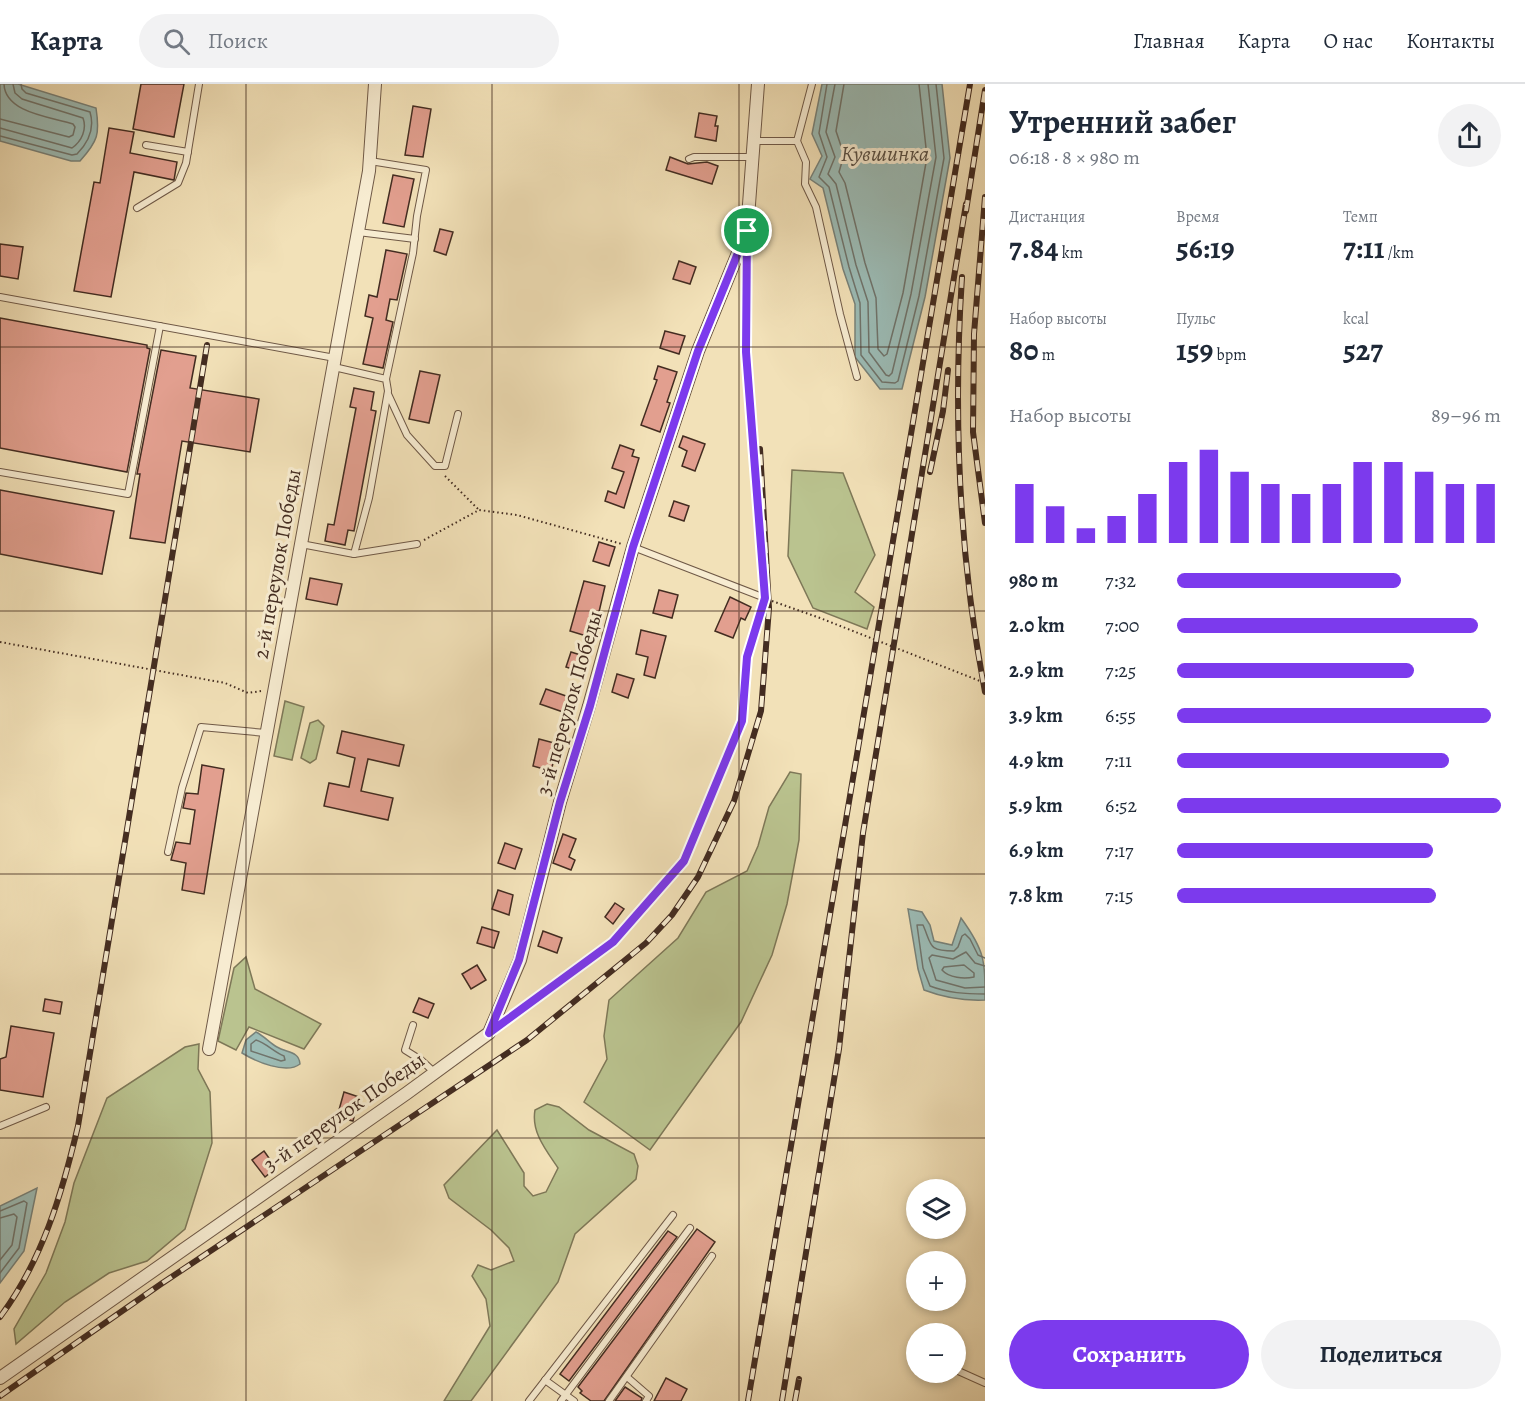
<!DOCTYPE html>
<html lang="ru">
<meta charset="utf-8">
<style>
:root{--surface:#fff;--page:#f2f2f3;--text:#1f2937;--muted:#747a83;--line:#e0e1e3;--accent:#7c3aed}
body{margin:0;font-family:Alegreya,serif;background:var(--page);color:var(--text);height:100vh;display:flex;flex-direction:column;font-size:22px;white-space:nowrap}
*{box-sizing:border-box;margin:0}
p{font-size:20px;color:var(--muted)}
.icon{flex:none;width:33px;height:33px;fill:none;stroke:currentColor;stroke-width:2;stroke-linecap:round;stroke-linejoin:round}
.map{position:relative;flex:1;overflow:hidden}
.sheet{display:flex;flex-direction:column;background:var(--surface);width:540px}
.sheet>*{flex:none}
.fabs{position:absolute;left:906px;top:1095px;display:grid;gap:12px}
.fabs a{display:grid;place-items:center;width:60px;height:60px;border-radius:50%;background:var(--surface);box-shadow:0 3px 9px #0003;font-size:30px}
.pin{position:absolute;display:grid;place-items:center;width:51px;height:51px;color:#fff;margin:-26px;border:3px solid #fff;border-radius:50%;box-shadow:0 2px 6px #0007}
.round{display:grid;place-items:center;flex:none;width:63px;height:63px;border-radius:32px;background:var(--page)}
.summary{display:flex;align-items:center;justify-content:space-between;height:102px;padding:0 24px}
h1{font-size:33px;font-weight:600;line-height:45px}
.figures{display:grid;grid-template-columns:repeat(3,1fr);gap:9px;height:102px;padding:6px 24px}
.figures div{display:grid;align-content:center}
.figures b{font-size:30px;font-weight:600}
.figures small{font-size:16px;font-weight:400}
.figures p{font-size:16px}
.chart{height:168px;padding:12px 24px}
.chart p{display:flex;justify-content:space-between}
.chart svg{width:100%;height:108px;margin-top:6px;stroke:var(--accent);stroke-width:6}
.primary-button{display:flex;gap:12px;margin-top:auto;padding:12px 24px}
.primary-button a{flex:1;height:69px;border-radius:36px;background:var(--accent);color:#fff;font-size:24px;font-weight:600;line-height:69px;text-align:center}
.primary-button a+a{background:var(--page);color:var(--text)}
ul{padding:0 24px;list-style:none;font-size:20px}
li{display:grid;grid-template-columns:96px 72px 1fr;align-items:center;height:45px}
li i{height:15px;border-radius:8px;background:var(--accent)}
header{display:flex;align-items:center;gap:36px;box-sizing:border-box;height:84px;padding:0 30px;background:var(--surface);border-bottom:2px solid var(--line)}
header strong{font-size:28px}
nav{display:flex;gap:33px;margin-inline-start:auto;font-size:21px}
.search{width:420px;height:54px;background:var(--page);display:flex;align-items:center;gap:15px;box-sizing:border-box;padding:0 21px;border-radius:33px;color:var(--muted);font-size:22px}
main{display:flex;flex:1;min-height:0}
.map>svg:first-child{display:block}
</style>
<header>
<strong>Карта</strong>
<div class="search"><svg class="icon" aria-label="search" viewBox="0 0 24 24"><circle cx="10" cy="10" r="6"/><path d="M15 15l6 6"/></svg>Поиск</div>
<nav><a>Главная</a><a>Карта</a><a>О нас</a><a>Контакты</a></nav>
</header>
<main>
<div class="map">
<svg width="985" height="1317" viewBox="0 0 985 1317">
<rect width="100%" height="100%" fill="#f2e1b8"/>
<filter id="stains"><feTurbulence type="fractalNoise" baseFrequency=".00333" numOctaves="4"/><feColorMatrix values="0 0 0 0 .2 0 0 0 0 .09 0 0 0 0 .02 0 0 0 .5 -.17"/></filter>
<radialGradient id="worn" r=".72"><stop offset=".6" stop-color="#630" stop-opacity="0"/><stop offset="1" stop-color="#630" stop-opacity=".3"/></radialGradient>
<g fill="#bac38f" stroke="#7e7858" stroke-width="1.5">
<polygon points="792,386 843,389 875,471 855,508 874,523 867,545 813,524 788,472"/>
<polygon points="285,617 304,623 292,676 274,672"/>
<polygon points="318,636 324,642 316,675 310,679 301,674 310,639"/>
<polygon points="790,688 801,690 799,756 787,820 772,871 741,938 650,1066 584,1018 607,975 604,952 609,916 678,854 706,808 747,787 758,762 769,723"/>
<polygon points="246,873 255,905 321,940 304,965 249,943 236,966 218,957 234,884"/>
<polygon points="199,960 198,985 210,1008 212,1059 185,1145 147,1177 109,1189 65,1218 16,1260 14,1245 46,1189 65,1138 74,1099 107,1014 185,963"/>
<path d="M547 1020 559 1023 589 1046 634 1070 638 1082 636 1095 575 1150 558 1198 471 1317H444L490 1242 486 1215 472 1192 478 1181 491 1186 514 1177 509 1164 491 1146 449 1114 444 1101 497 1046 524 1089V1102L533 1112 546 1108 558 1084C546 1066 531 1048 535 1026Z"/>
</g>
<g fill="#9cbcb6" stroke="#78827a" stroke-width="1.5">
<path d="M0 0H18L96 24C100 50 98 57 80 77H71L0 57Z"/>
<polygon points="822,0 942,0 950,74 925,213 902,305 880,305 855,273 855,220 843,185 823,104 810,95 822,72 812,50"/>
<path d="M908 825 922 828 930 841 934 857 952 861 961 834C985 867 985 876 985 916 963 917 945 914 924 906L918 885Z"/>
<path d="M256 948C264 952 270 959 277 963 287 969 299 967 300 980 286 991 255 977 242 969L246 956Z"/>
<polygon points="37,1104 24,1167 0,1199 0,1122"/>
</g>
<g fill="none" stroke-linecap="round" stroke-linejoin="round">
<g stroke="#70746c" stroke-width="1.5">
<polyline points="827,0 819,49 827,73 819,93 829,103 849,183 860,219 861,271 882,298 895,299 898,297 919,212 944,74 936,0"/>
<polyline points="835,0 826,48 835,73 828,90 836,100 856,181 868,218 869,268 886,291 889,292 892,289 911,210 936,73 928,0"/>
<polyline points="844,0 836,47 844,71 839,88 845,99 865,179 876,214 878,265 884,272 887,270 903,209 927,73 919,0"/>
<path d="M0 35 69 53 73 51 75 43 73 40C51 33 5 29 4 0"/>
<path d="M0 44 72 64C82 57 87 45 83 34L22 15 15 9 13 0"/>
<path d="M0 52 72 71 77 70C89 58 95 45 90 28L26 9 22 5 21 0"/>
<path d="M985 874 978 871 970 855 965 850 962 852 958 863 954 867C927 867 932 861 923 841H917L923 884 930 902C948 909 965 910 985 910"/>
<path d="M964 881 974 889V893C964 895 949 894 942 886L944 883Z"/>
<polyline points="985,882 975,879 966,868 953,875 932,871 929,874 936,896 965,904 985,903"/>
<path d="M256 956C266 959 274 968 284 972L285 976 281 977 251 967V960Z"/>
<polyline points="0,1127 24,1117 27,1119 19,1164 0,1189"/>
<polyline points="0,1134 14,1130 17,1133 12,1161 0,1176"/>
</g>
</g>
<g fill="#e29f8f" stroke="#432c21" stroke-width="1.5">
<polygon points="141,0 184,0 174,53 133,45"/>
<polygon points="413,22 431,25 423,73 405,71"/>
<polygon points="699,29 717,32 715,42 718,42 716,57 695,53"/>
<polygon points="109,44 134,48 130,69 177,78 174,96 134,88 111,213 74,207 94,98 100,99"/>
<polygon points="670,73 688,80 707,78 718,82 712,100 666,86"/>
<polygon points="393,91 414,95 404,143 383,139"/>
<polygon points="440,145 453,148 446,171 434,167"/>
<polygon points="0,160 23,163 18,195 0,192"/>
<polygon points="386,166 407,170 397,216 390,215 386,236 393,238 383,284 363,280 373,234 365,232 369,211 377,213"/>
<polygon points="679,177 696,183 690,200 673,195"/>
<polygon points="0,234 147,261 147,264 150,265 127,388 0,364"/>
<polygon points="665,247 685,252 679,270 660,264"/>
<polygon points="161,266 196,272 190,304 259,315 250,368 182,357 165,459 130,454 140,390 137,390"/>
<polygon points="658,282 677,288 667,318 670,319 660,348 641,341 657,296 654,295"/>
<polygon points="420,287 440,291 429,339 409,335"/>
<polygon points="354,304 374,308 371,326 376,327 354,447 348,446 345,461 325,457 328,440 334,441 356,324 350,323"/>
<polygon points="683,352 705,360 695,387 682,382 687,367 679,363"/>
<polygon points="620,361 634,366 632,372 639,374 624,424 605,417 608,407 616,410 624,388 612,384"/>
<polygon points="0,406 114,427 102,490 0,470"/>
<polygon points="674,417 689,422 684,437 669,432"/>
<polygon points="599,458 615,463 609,482 593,477"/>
<polygon points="310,494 342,500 337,521 306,515"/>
<polygon points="584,497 605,502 593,554 570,547"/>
<polygon points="659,506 678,511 672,534 653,529"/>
<polygon points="730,513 751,523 745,536 741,534 733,554 715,547"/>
<polygon points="641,546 666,552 655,594 644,591 648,573 636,570"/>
<polygon points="571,568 587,573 582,588 566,583"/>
<polygon points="617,590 634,595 628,614 612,608"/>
<polygon points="546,605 569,613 563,628 540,620"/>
<polygon points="342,647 404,661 399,682 368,675 361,707 393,714 388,736 324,722 329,699 349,703 355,674 337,669"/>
<polygon points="539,655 558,660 551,687 533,682"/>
<polygon points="202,681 224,685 204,810 182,806 186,779 171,776 176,758 190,760 195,726 183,724 186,709 198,710"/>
<polygon points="563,750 576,755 569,773 575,776 571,786 553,779"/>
<polygon points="505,759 522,765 515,785 498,779"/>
<polygon points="498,806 513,811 509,831 492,825"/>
<polygon points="615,819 624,825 613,840 605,833"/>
<polygon points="482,843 499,848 494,864 477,859"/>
<polygon points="543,847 562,854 557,869 538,862"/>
<polygon points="477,881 486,896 471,905 462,890"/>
<polygon points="419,914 434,920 428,934 413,928"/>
<polygon points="45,915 62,918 60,930 43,927"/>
<polygon points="11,942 54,949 43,1013 0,1006 0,975 6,973"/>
<polygon points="344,1008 359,1013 353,1037 337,1033"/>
<polygon points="264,1067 276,1084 265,1093 252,1076"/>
<polygon points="697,1145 715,1158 604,1317 591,1317 580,1309 582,1307 578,1303"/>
<polygon points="668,1147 677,1153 569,1297 560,1290"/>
<polygon points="666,1294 687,1305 681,1317 654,1317"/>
<polygon points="625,1303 642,1314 641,1317 615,1317"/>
</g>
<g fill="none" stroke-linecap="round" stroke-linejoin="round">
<g stroke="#6f5947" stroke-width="8">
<g id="lane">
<polyline points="754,57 797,57 812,0"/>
<polyline points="797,57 806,78 805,100 816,123 840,230 857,293"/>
<polyline points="146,61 188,68"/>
<polyline points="689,75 694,73 752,73"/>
<polyline points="370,77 426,86 417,132 413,169 386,295"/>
<polyline points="137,124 178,99 186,79 199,0"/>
<polyline points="358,148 415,155"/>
<polyline points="0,213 335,274"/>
<polyline points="334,283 386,295 388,307 369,414 354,470"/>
<polyline points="388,310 407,351 435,382 445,382 458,330"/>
<polyline points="0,388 128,410 160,242"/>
<polyline points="301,460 354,470 417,460"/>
<polyline points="633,463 765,514"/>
<polyline points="168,768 182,704 201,643 266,649"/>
<polyline points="413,941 405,966 421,976 434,988"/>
<polyline points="492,947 613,858 684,777 742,637 747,573 765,514 746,268 747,157"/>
<polyline points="0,1042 46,1023"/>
<polyline points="956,1286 985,1299"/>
<polyline points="627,1293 649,1312 646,1317"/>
<polyline points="545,1296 574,1317"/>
<polyline points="529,1317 673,1131"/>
<polyline points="561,1317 690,1144"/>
<polyline points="609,1317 712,1172"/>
</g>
</g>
<g stroke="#6f5947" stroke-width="14">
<g id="street">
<polyline points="209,965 369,87 375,0"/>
<polyline points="0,1294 407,1009 489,949 520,876 560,718 589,622 633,463 698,267 747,147 758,0"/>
</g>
</g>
<g stroke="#432c21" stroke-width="2" stroke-dasharray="1.5 3" stroke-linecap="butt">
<polyline points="445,392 479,426"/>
<polyline points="424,456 479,426 517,431 622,460"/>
<polyline points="772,517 820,534 985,599"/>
<polyline points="0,558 225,599 248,609 261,607"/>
</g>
<use href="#lane" stroke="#f7ecd1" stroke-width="6"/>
<use href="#street" stroke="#f7ecd1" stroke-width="12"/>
<g stroke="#432c21" stroke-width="6">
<g id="rail">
<polyline points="985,113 974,250 973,348 985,439"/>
<polyline points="966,127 985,6"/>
<path d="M962 193C953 331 959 472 985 608"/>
<polyline points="930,388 943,327 948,286"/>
<path d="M0 1233C42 1177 62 1110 78 1042L207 261"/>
<polyline points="0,1312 161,1200 527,956 646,859 672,831 698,793 734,717 761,627 769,524 760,365"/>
<polyline points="748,1317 970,0"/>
<polyline points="782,1317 839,965 863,749 966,120"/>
<polyline points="795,1317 799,1295"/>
</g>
</g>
<use href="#rail" stroke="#f7ecd1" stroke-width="4" stroke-dasharray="11" stroke-linecap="butt"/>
</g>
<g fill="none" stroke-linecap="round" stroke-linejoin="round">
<g stroke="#fff" stroke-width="12">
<polygon id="route" points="747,147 746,268 765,514 747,573 742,637 684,777 613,858 489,949 519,876 560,718 590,622 633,463 698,267"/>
</g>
<use href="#route" stroke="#7c3aed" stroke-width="8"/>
</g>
<path fill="none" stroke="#432c21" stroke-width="1.5" stroke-opacity="0.55" d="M246 0V1317M492 0V1317M739 0V1317M0 263H985M0 527H985M0 790H985M0 1054H985"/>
<g text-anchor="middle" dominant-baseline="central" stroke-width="6" stroke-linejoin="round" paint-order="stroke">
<g font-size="21" fill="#432c21" stroke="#f7ecd1">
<text transform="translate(277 480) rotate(-80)">2-й переулок Победы</text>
<text transform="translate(569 619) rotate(-74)">3-й переулок Победы</text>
<text transform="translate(344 1028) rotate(-35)">3-й переулок Победы</text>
</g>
<g font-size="22" font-style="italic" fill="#595046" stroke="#f7ecd1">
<text x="885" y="70">Кувшинка</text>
</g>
</g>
<rect width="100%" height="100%" filter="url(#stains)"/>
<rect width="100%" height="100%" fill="url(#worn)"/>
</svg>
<div class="fabs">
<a><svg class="icon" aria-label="layers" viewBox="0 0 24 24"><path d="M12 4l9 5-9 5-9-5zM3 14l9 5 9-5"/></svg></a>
<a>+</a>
<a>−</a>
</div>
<div class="pin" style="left:747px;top:147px;background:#1e9e55"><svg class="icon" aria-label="arrive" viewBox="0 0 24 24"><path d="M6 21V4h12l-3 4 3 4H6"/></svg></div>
</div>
<section class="sheet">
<div class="summary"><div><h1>Утренний забег</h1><p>06:18 · 8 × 980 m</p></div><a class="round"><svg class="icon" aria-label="share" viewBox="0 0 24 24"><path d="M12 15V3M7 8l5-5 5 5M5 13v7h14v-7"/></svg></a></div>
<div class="figures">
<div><p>Дистанция</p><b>7.84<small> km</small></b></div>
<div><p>Время</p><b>56:19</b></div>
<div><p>Темп</p><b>7:11<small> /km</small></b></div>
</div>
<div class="figures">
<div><p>Набор высоты</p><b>80<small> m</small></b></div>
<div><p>Пульс</p><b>159<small> bpm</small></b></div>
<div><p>kcal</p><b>527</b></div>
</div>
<div class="chart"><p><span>Набор высоты</span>89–96 m</p>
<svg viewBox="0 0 160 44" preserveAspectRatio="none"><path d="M5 44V20M15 44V29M25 44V38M35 44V33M45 44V24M55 44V11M65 44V6M75 44V15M85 44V20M95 44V24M105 44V20M115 44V11M125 44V11M135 44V15M145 44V20M155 44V20"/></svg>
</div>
<ul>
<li><b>980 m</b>7:32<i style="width:69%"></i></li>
<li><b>2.0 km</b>7:00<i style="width:93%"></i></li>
<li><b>2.9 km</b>7:25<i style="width:73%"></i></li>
<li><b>3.9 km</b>6:55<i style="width:97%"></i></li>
<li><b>4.9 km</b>7:11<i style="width:84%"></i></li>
<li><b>5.9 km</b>6:52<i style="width:100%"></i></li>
<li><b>6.9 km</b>7:17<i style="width:79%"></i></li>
<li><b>7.8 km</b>7:15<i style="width:80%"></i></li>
</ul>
<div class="primary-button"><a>Сохранить</a><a>Поделиться</a></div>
</section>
</main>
